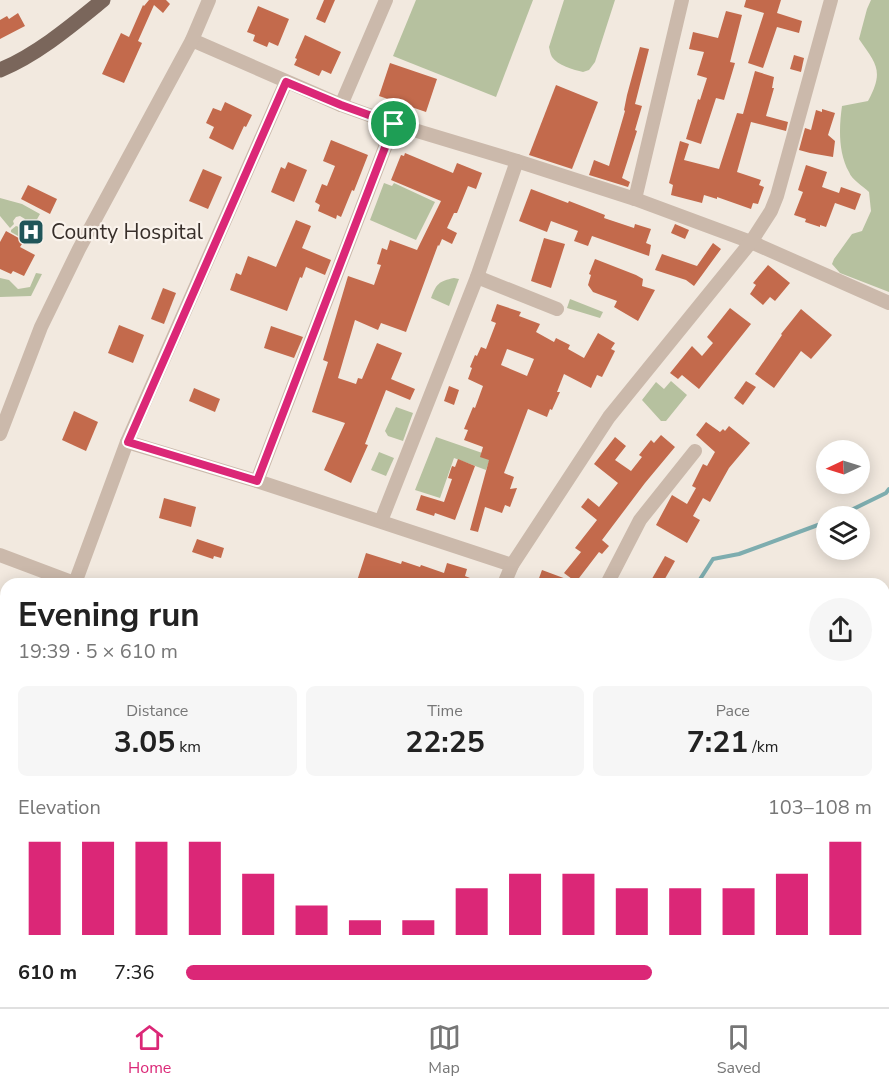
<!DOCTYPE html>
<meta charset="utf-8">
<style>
:root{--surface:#fff;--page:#f6f6f6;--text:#222;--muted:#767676;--line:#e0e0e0;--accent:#db2777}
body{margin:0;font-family:"Nunito Sans",sans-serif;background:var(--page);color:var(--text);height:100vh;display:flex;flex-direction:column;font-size:22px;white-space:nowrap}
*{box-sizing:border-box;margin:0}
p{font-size:20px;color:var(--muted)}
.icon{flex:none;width:33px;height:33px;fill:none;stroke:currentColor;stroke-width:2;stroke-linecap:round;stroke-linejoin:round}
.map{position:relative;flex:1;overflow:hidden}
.side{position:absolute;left:0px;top:578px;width:890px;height:430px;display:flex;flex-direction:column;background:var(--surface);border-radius:18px 18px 0 0;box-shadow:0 3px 15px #0003}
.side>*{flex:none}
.needle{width:39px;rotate:266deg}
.buttons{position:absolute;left:816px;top:440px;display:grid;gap:12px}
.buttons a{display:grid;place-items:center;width:54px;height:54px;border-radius:50%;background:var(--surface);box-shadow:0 3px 15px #0003;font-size:30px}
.pin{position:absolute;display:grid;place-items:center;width:51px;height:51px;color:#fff;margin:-26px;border:3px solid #fff;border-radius:50%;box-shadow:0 2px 6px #0007}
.round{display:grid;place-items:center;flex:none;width:63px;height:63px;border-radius:32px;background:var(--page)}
.summary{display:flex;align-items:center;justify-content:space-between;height:102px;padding:0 18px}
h1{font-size:33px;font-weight:700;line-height:45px}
.metrics{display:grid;grid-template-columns:repeat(3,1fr);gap:9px;height:102px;padding:6px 18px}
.metrics div{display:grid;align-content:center;border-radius:9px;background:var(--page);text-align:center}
.metrics b{font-size:30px;font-weight:700}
.metrics small{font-size:16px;font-weight:400}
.metrics p{font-size:16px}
.chart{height:168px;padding:12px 18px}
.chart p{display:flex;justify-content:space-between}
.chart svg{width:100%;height:108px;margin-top:6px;stroke:var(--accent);stroke-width:6}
ul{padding:0 18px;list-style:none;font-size:20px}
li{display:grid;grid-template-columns:96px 72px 1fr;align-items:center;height:45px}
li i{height:15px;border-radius:8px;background:var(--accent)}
.tab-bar{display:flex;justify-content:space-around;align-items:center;height:84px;border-top:2px solid var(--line);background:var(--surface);font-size:16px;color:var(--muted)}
.tab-bar a{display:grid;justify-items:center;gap:3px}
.tab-bar .active{color:var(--accent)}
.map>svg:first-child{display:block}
</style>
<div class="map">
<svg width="889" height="1007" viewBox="0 0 889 1007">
<rect width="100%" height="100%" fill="#f2e9df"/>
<g fill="#b6c19f">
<polygon points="416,0 533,0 496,97 393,56"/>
<path d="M564 0H615L595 62 589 70 583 72C574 70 557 65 552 57 550 54 550 50 549 47Z"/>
<path d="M871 0H889V292L840 273 832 264 834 259 852 234 862 231 871 211 869 192C863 186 852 180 849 172 838 152 839 127 842 106L868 101C884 71 877 65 859 39L867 9Z"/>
<polygon points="384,183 392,186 394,183 435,202 416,240 370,220"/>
<polygon points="0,198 22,204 40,214 25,240 11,232 11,230 16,226 19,227 23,226 25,224 25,219 20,216 16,217 13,221 14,224 10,228 0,216"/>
<polygon points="36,273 42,274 31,296 0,297 0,278 9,280 18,289 30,287"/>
<path d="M454 278 459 279 449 306 431 298C436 284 439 281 454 278Z"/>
<polygon points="570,299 603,312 600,318 567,308"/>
<polygon points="671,381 687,395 666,421 661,421 642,400 656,382 664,389"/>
<polygon points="396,407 413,413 403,441 388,436 385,431"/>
<polygon points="436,437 491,456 486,470 454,458 440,498 415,490"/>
<polygon points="379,452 394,458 386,476 371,470"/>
</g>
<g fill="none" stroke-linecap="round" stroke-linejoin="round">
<g stroke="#7eadaf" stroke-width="4">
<polyline points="839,516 886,493 889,489"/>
<polyline points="697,584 713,559 739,554 826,522"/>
<polyline points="571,1007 571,1002"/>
</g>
</g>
<g fill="#c36a4c" fill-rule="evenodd">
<polygon points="149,0 166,0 170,4 163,13 154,5 138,41 142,43 124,83 102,74 121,33 129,37 143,5 144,6"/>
<polygon points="324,0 335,0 325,23 316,19"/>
<polygon points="746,0 781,0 777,13 802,21 799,33 777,27 763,68 748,63 764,13 744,7"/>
<polygon points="258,6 289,19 278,46 269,42 267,47 253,41 255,35 247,32"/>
<polygon points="726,11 742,15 730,62 735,63 724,100 716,98 701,144 686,139 698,99 700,100 707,78 697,75 704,52 689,49 693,32 718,38"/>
<polygon points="18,13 25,26 0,39 0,20 7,16 9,19"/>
<polygon points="305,35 341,52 331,74 322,70 319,76 294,65 297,59 295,58"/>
<polygon points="640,47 649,49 635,104 642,106 635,130 637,131 622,178 630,182 628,187 589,175 594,160 609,166 625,111 624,110 627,95"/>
<polygon points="794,55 804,58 801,72 790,69"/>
<polygon points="390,63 437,79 426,112 379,96"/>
<polygon points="755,71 774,77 772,88 774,88 766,116 788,122 786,131 751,122 737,172 761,180 759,185 764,187 758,204 753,203 751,209 717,197 717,199 704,195 702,203 671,195 673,185 669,183 680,141 689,144 684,160 719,169 737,113 743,114"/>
<polygon points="556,85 598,102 572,169 529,155"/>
<polygon points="225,102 252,115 246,127 244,126 233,150 209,138 214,127 206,123 213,108 221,111"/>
<polygon points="822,109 835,113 828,135 835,141 833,157 810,153 799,150 805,128 811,130 816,110 822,112"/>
<polygon points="331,140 368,155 354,191 352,190 341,217 337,215 336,219 318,211 320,205 315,202 322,184 327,186 335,166 323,161"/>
<polygon points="405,153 453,173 457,163 482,173 476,189 468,186 457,213 454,213 447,228 457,233 452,244 442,239 439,246 438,245 406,332 381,323 378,330 355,320 338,378 356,384 358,378 362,379 377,343 402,353 391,379 415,389 410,400 386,390 365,444 368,445 351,483 324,470 345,423 312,412 328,362 323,360 348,276 374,285 381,265 377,264 382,248 387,250 390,240 417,250 441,201 391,180 401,155 404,156"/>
<polygon points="288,162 307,170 294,202 271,192 281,167 285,169"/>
<polygon points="806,165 827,172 822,187 839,193 841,187 861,194 855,210 835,203 826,227 820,225 820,227 805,222 806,219 794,215 803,192 798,190"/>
<polygon points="203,169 222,177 208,209 189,201"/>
<polygon points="28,185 57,199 50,214 21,199"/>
<polygon points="531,189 568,203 569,201 605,215 604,218 634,228 635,224 651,229 646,243 651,245 649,256 592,236 588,246 574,241 578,231 551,221 547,232 519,221"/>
<polygon points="296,220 311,226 302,248 331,260 325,275 306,267 302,278 300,277 287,311 230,290 236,273 241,275 248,256 276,267"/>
<polygon points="675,224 689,230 685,239 671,233"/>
<polygon points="6,231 24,241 20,247 35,255 24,276 13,271 11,274 0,269 0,242"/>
<polygon points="544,238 565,244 551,288 531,281"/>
<polygon points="713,243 721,249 694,286 686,280 655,270 662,254 697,266"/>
<polygon points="595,259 636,275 643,279 642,286 655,290 638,321 614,307 617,301 593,292 588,285 591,275 589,274"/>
<polygon points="768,265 790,283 775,301 770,297 763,305 750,294 756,285 753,283"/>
<polygon points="163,288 176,293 164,324 151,319"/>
<path d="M497 304 521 312 519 316 540 324 536 332 554 342 556 338 570 345 568 349 584 358 598 333 615 343 611 349 615 351 602 377 597 375 591 388 564 374 557 392H560L552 410 550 409 547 417 528 409 504 473 514 477 510 489 517 488 510 507 505 505 502 513 485 507 478 532 470 530 489 460 480 457 483 447 464 440 468 430 464 429 473 407 475 408 483 386 468 379 472 368 470 367 475 355 477 356 481 347 486 349 496 323 491 321ZM507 349 534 359 527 376 501 365Z"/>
<polygon points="730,308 751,324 699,389 682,375 678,379 670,373 692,346 702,356 713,343 707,337"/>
<polygon points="801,309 832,335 811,359 801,351 774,388 755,374 782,335 781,334"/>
<polygon points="119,325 144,335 133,363 108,353"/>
<polygon points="271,326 303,337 294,358 264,348"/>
<polygon points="746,381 756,387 743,405 734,398"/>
<polygon points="449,386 459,390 454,405 444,401"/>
<polygon points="194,388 220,399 215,412 189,401"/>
<polygon points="74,411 98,422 86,451 62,440"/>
<polygon points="706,422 720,432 723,429 725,431 729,426 750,443 729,468 710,502 703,498 693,516 700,520 687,543 656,525 672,495 687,504 696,488 692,486 703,464 707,466 715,452 696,435"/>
<polygon points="661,435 675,447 645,483 602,540 609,546 602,554 599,552 576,582 564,573 581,552 575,548 597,520 581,507 588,498 599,507 618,483 594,464 615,437 626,446 615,460 631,471 642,457 639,455 651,440 654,443"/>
<polygon points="458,459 475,466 455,520 435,513 434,516 416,510 421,495 444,502 452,479 448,478 452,466 455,467"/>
<polygon points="164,498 196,507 191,527 159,518"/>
<polygon points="197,539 224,548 221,558 214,556 213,559 192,552"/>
<polygon points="366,553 401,564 402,561 420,567 421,565 444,573 447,563 467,569 465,576 480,582 480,584 402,584 388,579 386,584 356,584"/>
<polygon points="665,556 675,561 662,584 649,584"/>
<polygon points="542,570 577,583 576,584 544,584 538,581"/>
</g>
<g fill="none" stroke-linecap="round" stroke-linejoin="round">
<g stroke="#cbb9ab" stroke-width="14">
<polyline points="192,40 341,105 394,124 517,161 635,199 751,242 889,303"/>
<polyline points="341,105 386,0"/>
<polyline points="635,199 682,0"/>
<polyline points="477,277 557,309"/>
<polyline points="0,434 41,327 79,249 192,40 209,0"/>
<polyline points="127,442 257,481 512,565"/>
<polyline points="257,481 394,124"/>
<polyline points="381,521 477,277 517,161"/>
<polyline points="0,555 77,584"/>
<polyline points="75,583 127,442 286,82"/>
<polyline points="504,584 512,565 609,417 751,242 771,211 777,196 831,0"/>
<polyline points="607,584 640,520 695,451"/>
<polyline points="383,1002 384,1007"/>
<polyline points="135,1007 138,1002"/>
<polyline points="309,1007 311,1002"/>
</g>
<path stroke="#7a665b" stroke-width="15" d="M0 70C38 54 71 26 103 0"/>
</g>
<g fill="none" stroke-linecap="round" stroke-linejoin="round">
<g stroke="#fff" stroke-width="12">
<polygon id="route" points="286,82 341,105 394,124 257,481 128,442"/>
</g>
<use href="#route" stroke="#db2777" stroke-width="8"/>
</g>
<defs>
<g id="hospital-square" transform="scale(1.35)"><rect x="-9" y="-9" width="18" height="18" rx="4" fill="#205559" stroke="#faf3ec"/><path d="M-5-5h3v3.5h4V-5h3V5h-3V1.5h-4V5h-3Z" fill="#fff"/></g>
</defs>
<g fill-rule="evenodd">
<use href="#hospital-square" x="31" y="232"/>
</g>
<g text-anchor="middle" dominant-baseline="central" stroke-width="4.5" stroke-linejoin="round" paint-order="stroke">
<g font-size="21" fill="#382f2a" stroke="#faf3ec" text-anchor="start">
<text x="51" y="232">County Hospital</text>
</g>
</g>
</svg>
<div class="buttons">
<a><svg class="needle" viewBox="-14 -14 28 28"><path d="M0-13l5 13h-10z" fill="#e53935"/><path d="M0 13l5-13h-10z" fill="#767676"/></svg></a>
<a><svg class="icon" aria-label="layers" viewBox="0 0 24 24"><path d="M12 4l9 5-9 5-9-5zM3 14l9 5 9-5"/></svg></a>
</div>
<div class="pin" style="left:394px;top:124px;background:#1e9e55"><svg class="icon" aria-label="arrive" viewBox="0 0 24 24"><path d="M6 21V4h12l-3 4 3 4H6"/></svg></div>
<section class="side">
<div class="summary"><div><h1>Evening run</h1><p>19:39 · 5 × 610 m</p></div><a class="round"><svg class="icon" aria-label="share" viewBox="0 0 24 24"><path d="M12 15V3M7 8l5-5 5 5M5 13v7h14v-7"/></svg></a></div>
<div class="metrics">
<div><p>Distance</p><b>3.05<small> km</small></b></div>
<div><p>Time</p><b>22:25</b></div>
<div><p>Pace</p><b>7:21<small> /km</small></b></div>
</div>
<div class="chart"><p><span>Elevation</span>103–108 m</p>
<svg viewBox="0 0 160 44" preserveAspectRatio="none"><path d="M5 44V6M15 44V6M25 44V6M35 44V6M45 44V19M55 44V32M65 44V38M75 44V38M85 44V25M95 44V19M105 44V19M115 44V25M125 44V25M135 44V25M145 44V19M155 44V6"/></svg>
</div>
<ul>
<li><b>610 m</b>7:36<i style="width:68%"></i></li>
</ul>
</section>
</div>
<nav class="tab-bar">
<a class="active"><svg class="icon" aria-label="home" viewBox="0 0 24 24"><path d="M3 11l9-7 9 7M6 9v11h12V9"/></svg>Home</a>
<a><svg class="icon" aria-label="map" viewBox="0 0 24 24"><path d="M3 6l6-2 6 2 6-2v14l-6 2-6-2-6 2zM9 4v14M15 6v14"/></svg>Map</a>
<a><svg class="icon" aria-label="saved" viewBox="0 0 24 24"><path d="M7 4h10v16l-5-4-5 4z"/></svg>Saved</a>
</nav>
